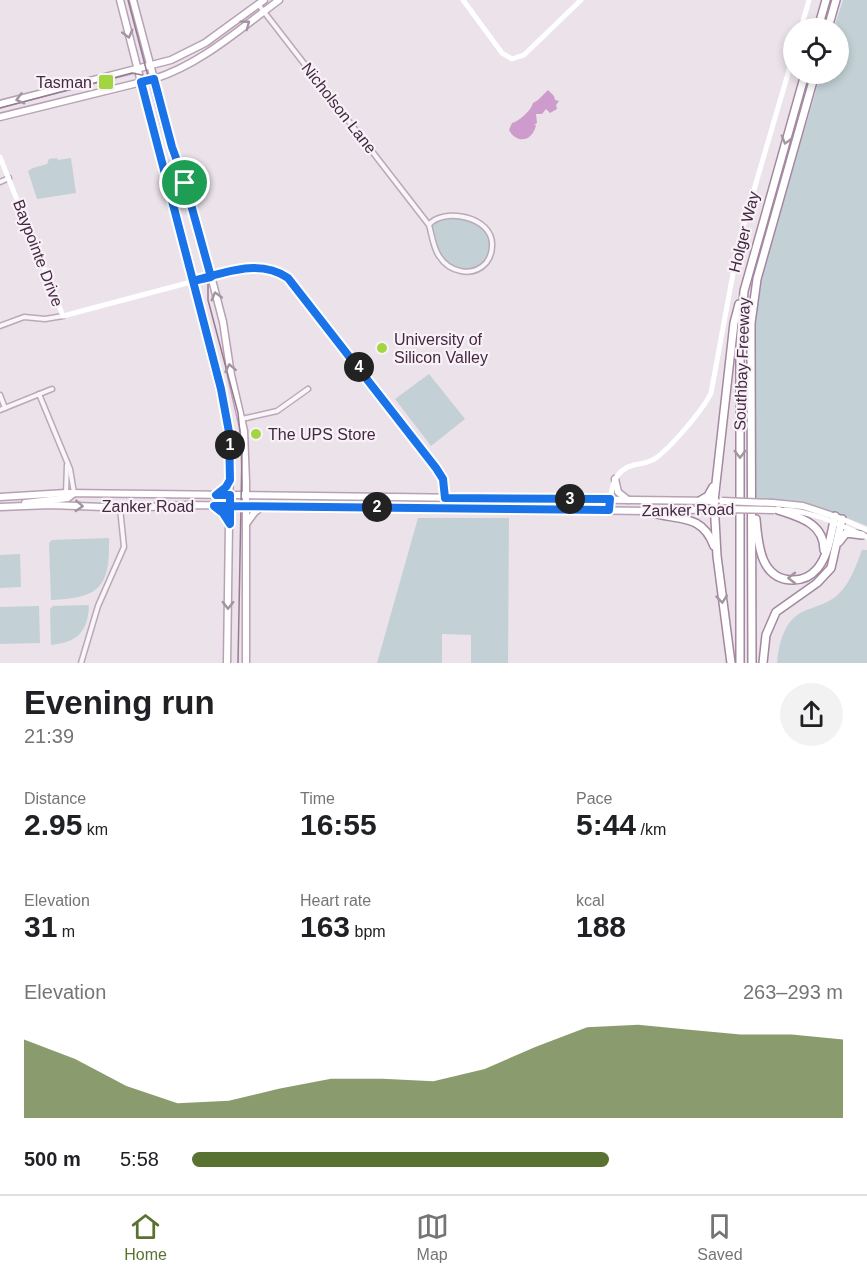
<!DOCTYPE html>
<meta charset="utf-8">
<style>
:root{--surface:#fff;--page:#f2f2f2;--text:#202124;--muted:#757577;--line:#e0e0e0;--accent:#5a7231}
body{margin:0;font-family:Helvetica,sans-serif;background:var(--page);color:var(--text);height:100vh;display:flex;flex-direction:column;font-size:22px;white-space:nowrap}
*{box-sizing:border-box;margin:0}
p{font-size:20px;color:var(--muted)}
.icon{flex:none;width:33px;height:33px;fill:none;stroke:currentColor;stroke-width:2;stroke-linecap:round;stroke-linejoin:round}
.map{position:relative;height:663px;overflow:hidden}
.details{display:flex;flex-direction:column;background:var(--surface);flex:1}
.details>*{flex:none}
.controls{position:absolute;left:783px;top:18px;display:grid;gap:12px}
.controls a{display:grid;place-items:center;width:66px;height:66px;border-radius:50%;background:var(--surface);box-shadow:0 3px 9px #0003;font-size:30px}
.pin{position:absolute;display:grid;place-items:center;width:51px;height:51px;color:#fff;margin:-26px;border:3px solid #fff;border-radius:50%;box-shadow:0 2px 6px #0007}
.km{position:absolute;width:30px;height:30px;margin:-15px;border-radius:50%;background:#222;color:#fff;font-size:16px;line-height:30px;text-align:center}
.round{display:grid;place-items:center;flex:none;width:63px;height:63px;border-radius:32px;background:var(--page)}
.overview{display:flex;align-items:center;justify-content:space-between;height:102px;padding:0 24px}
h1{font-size:33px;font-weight:700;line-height:45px}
.figures{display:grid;grid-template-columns:repeat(3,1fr);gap:9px;height:102px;padding:6px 24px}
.figures div{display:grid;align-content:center}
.figures b{font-size:30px;font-weight:700}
.figures small{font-size:16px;font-weight:400}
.figures p{font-size:16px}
.chart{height:168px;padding:12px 24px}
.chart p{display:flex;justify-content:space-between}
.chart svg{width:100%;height:108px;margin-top:6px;fill:var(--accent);opacity:.7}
ul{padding:0 24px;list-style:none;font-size:20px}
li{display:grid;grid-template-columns:96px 72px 1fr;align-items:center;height:45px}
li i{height:15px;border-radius:8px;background:var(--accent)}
.dock{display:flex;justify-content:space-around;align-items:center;height:84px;border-top:2px solid var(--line);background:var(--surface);font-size:16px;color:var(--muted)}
.dock a{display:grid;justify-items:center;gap:3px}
.dock .on{color:var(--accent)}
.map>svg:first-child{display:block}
</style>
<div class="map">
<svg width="867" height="663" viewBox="0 0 867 663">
<rect width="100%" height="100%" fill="#ebe2ea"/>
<g fill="#c3d1d6">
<polygon points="843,0 867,0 867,526 827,510 796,501 753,499 754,299 821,74 838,74 838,28 834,28"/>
<polygon points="57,158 58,160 71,158 76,193 37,199 28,171 33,168 47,164 49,159"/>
<path d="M458 218C527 228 472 301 441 257 435 248 433 235 431 226L434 221Z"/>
<polygon points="429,374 465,419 431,446 395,399"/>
<polygon points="418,518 509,518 508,663 471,663 471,635 442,634 442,663 377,663"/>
<path d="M109 538C110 587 100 598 51 600L49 543 52 540Z"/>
<path d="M862 550H867V663H777C779 643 784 620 804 611 814 607 825 604 834 598 849 587 856 566 862 550Z"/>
<polygon points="20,554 21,587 0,588 0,555"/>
<path d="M89 605C88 631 78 642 51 645L50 609 53 606Z"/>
<polygon points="39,606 40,643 0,644 0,607"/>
</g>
<path fill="#cd9bcc" d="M548 90 554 96 555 100 559 101 556 105 557 109 550 113 546 109 542 114H536L537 123 534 125H536C533 141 517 145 509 130L512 123C519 121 531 111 533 103L538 100Z"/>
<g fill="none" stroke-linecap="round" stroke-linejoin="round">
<g stroke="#b9aab7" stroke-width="7">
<g id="street">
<path d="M258 4 429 225C432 235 433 247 439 256 449 272 472 278 486 263 490 258 492 252 492 246 494 216 442 207 429 225"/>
<polyline points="0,182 9,178"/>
<polyline points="0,326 24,317 45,319 63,316"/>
<polyline points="39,394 70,469 74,493"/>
<polyline points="0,395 5,408"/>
<polyline points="0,410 52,389"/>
<polyline points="242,419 277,411 308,389"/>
<polyline points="66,493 67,465"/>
<polyline points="81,663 98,606 124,547 120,508"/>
</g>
</g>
<g stroke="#b8a1b5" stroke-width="9">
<g id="primary">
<polyline points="120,0 225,410 230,453 227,663"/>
<polyline points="133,0 172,147 188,191 209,268 223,322 231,375 244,431 246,482 246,663"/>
<polyline points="0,104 171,60 205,43 264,0"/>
<path d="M0 117 154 79C201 64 240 29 279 0"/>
<polyline points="615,479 618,492 628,500"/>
<polyline points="0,497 66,493 716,501"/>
<polyline points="25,503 68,498 74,493"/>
<polyline points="773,503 803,506 839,518"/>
<polyline points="0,507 50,505 130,508 187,505 647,511 722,509"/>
<polyline points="246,524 254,513 262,506"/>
</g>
</g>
<g stroke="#a388a0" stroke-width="10">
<g id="highway">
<polyline points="818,28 826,0"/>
<polyline points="828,28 836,0"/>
<polyline points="701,500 708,496 713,487"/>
<path d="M778 510C799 517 824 523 824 550"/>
<path d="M647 511C675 522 701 511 714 546"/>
<path d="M756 519C758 543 760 580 793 580 802 580 811 576 817 569 829 555 831 533 835 516"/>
<polyline points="839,542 846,533 862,535"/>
<polyline points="731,663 717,556 714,501 734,323 739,304"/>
<polyline points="740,663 740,346 744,291 805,74"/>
<polyline points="752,663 751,347 751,323 757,279 815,74"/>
<polyline points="763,663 766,635 776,612 817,583 831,568 842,519"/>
</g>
</g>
<use href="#street" stroke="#f9f5f8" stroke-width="4"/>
<g stroke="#fff" stroke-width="5">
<polyline points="463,0 502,53 512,59 524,55 581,0"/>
<polyline points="801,28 809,0"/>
<path d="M0 157 63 316 240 269C264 265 281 269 298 288L441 475 444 484 445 508"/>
<path d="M609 510C611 491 612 470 634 465 642 463 649 463 656 458 671 447 703 410 711 393L739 241 794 53"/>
<path d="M785 510C817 512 839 525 867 537"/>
<polyline points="842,519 867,530"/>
</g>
<use href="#primary" stroke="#fff" stroke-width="6"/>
<use href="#highway" stroke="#fff" stroke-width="7"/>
<g stroke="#967a92" stroke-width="1.5">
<polyline points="128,0 161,126 185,191 208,278 208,300 238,413 242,452 238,663"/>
<polyline points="0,108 132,73 142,75 149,84"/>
<polyline points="169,170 203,301"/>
</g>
<g stroke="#b8a1b5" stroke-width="9" stroke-linecap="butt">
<g id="primary-bridge">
<polyline points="722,501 773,503"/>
<polyline points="722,509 774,510"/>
</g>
</g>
<use href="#primary-bridge" stroke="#fff" stroke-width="6"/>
</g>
<defs><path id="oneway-chevron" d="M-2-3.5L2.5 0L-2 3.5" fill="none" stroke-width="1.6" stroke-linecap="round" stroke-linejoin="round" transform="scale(1.5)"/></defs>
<g stroke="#a294a0">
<use href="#oneway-chevron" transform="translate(246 24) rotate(-37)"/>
<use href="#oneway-chevron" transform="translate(128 34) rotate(75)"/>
<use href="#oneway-chevron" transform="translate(20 99) rotate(165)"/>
<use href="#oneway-chevron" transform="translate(786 140) rotate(106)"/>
<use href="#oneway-chevron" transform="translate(216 296) rotate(-105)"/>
<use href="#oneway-chevron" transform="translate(230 368) rotate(-101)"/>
<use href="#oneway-chevron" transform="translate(740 454) rotate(90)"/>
<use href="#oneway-chevron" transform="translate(79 506) rotate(3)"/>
<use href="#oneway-chevron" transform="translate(792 578) rotate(-180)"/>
<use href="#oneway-chevron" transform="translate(722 599) rotate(84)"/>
<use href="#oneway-chevron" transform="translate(228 605) rotate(91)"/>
</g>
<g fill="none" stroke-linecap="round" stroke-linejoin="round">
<g stroke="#fff" stroke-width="12">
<path id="route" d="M185 183 211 277 193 281 221 389 229 432 230 480 226 487 216 495H230V506H214L223 513 230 524V506L609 510 610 499 445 498 443 479 436 468 288 278C259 258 224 273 193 281L141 82 154 79 172 147 185 183"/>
</g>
<use href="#route" stroke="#1a73e8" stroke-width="8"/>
</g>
<g fill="#a1d641" stroke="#f8f2f8" stroke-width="2">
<rect x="98" y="74" width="16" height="16" rx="3"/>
<circle cx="382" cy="348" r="6"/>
<circle cx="256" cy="434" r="6"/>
</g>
<g text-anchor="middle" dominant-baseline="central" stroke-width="4.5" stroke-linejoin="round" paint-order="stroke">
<g font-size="16" fill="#442940" stroke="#f8f2f8" text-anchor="start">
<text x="92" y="82" text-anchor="end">Tasman</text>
<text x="394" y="339">University of<tspan x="394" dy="18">Silicon Valley</tspan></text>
<text x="268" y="434">The UPS Store</text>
</g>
<g font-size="16" fill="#442940" stroke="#f8f2f8">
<text transform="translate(339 108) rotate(52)">Nicholson Lane</text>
<text transform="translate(744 232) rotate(-76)">Holger Way</text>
<text transform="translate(38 253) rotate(69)">Baypointe Drive</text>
<text transform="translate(742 364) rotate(-88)">Southbay Freeway</text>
<text x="148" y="506">Zanker Road</text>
<text transform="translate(688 510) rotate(-1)">Zanker Road</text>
</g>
</g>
</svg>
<div class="controls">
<a><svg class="icon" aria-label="locate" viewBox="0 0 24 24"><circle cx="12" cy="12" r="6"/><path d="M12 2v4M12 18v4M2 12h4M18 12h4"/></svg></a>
</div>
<div class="pin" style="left:185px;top:183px;background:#1e9e55"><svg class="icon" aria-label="arrive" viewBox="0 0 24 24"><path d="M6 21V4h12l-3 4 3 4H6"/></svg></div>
<b class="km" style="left:230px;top:445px">1</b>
<b class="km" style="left:377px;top:507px">2</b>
<b class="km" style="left:570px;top:499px">3</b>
<b class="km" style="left:359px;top:367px">4</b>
</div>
<section class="details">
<div class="overview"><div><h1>Evening run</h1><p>21:39</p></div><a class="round"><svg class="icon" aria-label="share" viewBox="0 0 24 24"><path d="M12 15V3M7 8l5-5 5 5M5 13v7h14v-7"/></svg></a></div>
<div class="figures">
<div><p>Distance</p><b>2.95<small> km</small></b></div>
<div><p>Time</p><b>16:55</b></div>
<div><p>Pace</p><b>5:44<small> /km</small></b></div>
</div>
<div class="figures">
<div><p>Elevation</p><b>31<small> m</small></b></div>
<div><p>Heart rate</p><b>163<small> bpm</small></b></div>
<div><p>kcal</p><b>188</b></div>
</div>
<div class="chart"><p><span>Elevation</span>263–293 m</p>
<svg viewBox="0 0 160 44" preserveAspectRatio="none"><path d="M0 44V12L10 20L20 31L30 38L40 37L50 32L60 28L70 28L80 29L90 24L100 15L110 7L120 6L130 8L140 10L150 10L160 12V44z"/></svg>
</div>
<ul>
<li><b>500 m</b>5:58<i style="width:64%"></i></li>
</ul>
</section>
<nav class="dock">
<a class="on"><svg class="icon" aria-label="home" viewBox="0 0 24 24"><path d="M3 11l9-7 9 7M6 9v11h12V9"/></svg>Home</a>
<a><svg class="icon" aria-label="map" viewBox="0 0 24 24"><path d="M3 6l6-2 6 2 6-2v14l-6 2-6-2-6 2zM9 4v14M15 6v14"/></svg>Map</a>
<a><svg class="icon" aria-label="saved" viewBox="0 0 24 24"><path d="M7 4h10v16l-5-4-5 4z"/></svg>Saved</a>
</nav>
